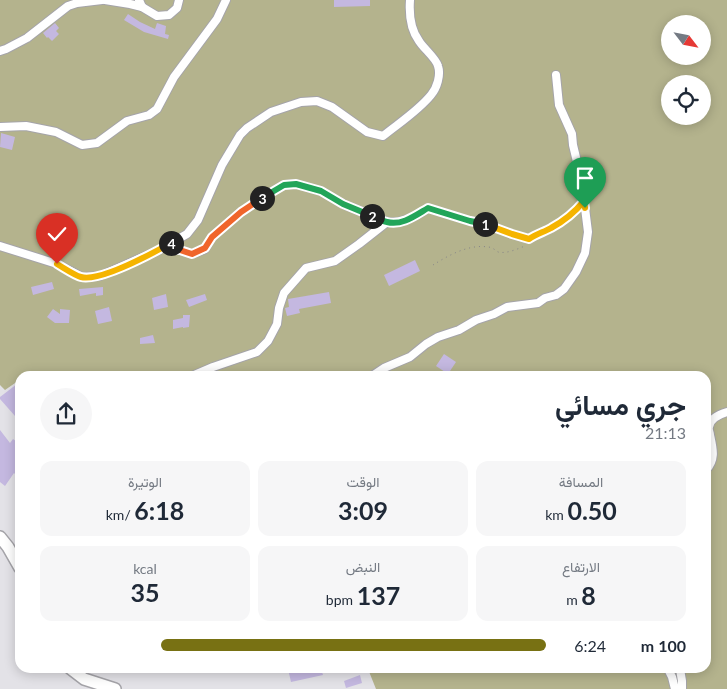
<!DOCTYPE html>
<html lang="ar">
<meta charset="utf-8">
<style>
:root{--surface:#fff;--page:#f6f6f7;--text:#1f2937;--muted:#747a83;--accent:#787113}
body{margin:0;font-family:Lato,Vazirmatn,sans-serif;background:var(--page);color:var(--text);direction:rtl;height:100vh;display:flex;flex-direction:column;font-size:19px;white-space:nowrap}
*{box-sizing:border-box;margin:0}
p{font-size:16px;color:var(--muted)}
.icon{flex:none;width:28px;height:28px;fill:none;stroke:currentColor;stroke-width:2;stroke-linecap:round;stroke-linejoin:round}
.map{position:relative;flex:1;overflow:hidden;direction:ltr}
.details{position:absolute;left:15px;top:371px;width:696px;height:302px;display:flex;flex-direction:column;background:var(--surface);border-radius:15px;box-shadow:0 2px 12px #0003;direction:rtl}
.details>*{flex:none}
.needle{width:32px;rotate:122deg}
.buttons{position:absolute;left:661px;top:15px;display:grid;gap:10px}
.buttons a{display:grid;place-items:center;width:50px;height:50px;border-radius:50%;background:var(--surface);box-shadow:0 2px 12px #0003;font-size:25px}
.pin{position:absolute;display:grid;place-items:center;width:42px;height:42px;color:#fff;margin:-51px -21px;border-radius:50% 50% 50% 0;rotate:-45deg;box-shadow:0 0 5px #0007}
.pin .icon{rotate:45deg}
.km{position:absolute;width:25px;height:25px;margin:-12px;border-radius:50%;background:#222;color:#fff;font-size:14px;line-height:25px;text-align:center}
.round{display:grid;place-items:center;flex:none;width:52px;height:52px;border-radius:26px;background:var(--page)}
.overview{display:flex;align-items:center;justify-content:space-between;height:85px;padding:0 25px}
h1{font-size:28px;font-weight:700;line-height:38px}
.figures{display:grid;grid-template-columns:repeat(3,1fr);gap:8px;height:85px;padding:5px 25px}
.figures div{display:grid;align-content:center;border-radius:12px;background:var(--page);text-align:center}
.figures b{font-size:25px;font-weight:700}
.figures small{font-size:14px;font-weight:400}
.figures p{font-size:14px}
ul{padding:0 25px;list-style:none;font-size:16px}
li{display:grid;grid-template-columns:80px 60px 1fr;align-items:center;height:38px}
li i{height:12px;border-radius:6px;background:var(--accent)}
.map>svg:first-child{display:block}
</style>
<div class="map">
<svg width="727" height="689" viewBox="0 0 727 689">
<rect width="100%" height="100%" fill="#e3e2e7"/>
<path fill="#b4b38d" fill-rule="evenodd" d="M0 0H727V689H376L368 669H706V376H20V384L18 381 5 390 0 385ZM670 24H702V56H670ZM670 84H702V116H670Z"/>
<g fill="#c4b8e0">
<polygon points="334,0 370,0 370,6 334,7"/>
<polygon points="128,14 140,22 155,29 157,23 166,26 165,34 169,35 168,39 144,32 124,20"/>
<polygon points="55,23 59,28 56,31 59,34 52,41 48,37 47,38 43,33"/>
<polygon points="1,133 15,137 12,150 0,147"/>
<polygon points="415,260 420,271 389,286 384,275"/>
<polygon points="52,282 54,289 33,295 31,287"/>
<polygon points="103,287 103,295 96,296 96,293 80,296 79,289"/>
<polygon points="329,292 331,303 299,309 300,313 287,316 285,308 289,307 288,299"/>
<polygon points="166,294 168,307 154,310 152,298"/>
<polygon points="205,294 207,300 189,307 186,300"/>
<polygon points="109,307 112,321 98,324 95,311"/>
<polygon points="53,309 60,314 60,309 70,310 69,323 55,323 47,317"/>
<polygon points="183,315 190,315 189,327 183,328 183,327 173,329 173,320 183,318"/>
<polygon points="153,335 155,343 140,344 140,338"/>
<polygon points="444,354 456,362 448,374 436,366"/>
<polygon points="17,384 20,387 20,411 15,416 0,399 0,397"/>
<polygon points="0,430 10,443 13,439 20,444 20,479 14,473 5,486 0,482"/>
<polygon points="288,669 321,669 323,675 291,682"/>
<polygon points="360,675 362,683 346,688 344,681"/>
</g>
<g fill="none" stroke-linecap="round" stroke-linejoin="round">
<g stroke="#a5a4a9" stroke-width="10">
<g id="street">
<polyline points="105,0 130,4 142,7"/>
<polyline points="139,0 142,7 157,16 169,15 177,8 179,0"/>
<polyline points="0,51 6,49 27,38 68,6 77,3 102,0"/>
<polyline points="0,127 26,126 56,132 82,145 97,143 127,121 149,115 157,109 174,77 217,19 226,0"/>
<path d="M173 242 174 250H180L192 254 205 249 212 237 241 212 268 194 284 185 296 184 321 191 343 204 387 222C403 224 415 216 428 208L470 221 487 224 511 234 529 239C536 234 544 232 551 228 564 221 574 212 584 201"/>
<path d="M0 246 57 264 82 277 100 276 159 250 187 234 198 220 222 165 240 135 247 128 271 112 301 102 317 101 332 107 367 132 383 136C399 123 418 111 431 95 437 88 441 75 438 66 436 58 423 48 419 41 410 29 409 14 410 0"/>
<polyline points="192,376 213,367 257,352 268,341 277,324 279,308 284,293 306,268 335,261 359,244 387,222"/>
<polyline points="372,376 384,368 410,357 426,344 438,337 459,330 476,320 494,314 507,307 538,303 545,298 556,295 564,289 576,272 585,253 588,232 585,208 579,178 579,170 573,145 572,134 559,105 556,75"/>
<path d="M706 470C716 459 713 449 710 435 710 432 708 430 709 427 710 418 720 414 727 412"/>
<polyline points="668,669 672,677 675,689"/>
<polyline points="680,669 682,681 682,689"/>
</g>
</g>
<g stroke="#a5a4a9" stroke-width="14">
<g id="secondary">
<polyline points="0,537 8,547 20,568"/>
<polyline points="71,669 84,679 115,689"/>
</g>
</g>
<path stroke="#858488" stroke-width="1" stroke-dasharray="1 4" stroke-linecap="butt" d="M433 265C449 255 469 244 488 247 492 247 495 250 498 252 507 254 517 249 525 246"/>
<use href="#street" stroke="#fff" stroke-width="8"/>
<use href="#secondary" stroke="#fff" stroke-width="11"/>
</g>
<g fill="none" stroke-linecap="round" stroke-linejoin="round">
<g stroke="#fff" stroke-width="10">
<path id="split-1" d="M485 224 512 234 529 239C536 234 544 232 551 228 564 221 575 212 584 201L585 208"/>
</g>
<g stroke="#fff" stroke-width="10">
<path id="split-2" d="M372 216C377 218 382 221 387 222 402 226 416 215 428 208L470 221 485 224"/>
</g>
<g stroke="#fff" stroke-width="10">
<polyline id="split-3" points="262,198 284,185 296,184 321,191 343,204 372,216"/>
</g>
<g stroke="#fff" stroke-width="10">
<polyline id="split-4" points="171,243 173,242 174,250 180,250 192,254 205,248 212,237 241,212 262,198"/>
</g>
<g stroke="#fff" stroke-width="10">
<path id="split-5" d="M57 264C64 268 74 275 81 277 100 282 153 253 171 243"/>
</g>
<use href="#split-1" stroke="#f5b400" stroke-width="6"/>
<use href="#split-2" stroke="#22a559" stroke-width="6"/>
<use href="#split-3" stroke="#22a559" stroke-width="6"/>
<use href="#split-4" stroke="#f0652b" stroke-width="6"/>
<use href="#split-5" stroke="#f5b400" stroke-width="6"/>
</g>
</svg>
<div class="buttons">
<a><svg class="needle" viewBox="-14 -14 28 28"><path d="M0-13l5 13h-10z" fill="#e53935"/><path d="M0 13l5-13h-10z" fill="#747a83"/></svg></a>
<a><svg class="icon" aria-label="locate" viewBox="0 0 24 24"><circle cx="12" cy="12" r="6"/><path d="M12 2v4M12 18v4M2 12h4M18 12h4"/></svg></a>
</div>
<div class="pin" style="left:585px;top:208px;background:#1e9e55"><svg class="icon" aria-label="arrive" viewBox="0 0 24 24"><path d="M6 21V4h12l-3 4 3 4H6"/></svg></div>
<div class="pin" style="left:57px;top:264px;background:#d93025"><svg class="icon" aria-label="check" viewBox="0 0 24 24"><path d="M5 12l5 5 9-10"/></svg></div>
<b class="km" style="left:485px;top:224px">1</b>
<b class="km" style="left:372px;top:216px">2</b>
<b class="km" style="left:262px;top:198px">3</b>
<b class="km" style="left:171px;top:243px">4</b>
<section class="details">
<div class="overview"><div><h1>جري مسائي</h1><p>21:13</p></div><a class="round"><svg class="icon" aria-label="share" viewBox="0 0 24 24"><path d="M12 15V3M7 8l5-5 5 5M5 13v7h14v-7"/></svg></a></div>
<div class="figures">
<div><p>المسافة</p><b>0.50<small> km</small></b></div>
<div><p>الوقت</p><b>3:09</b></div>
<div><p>الوتيرة</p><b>6:18<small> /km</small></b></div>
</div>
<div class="figures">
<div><p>الارتفاع</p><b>8<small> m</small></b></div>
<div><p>النبض</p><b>137<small> bpm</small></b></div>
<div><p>kcal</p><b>35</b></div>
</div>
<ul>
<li><b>100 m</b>6:24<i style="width:76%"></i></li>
</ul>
</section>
</div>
